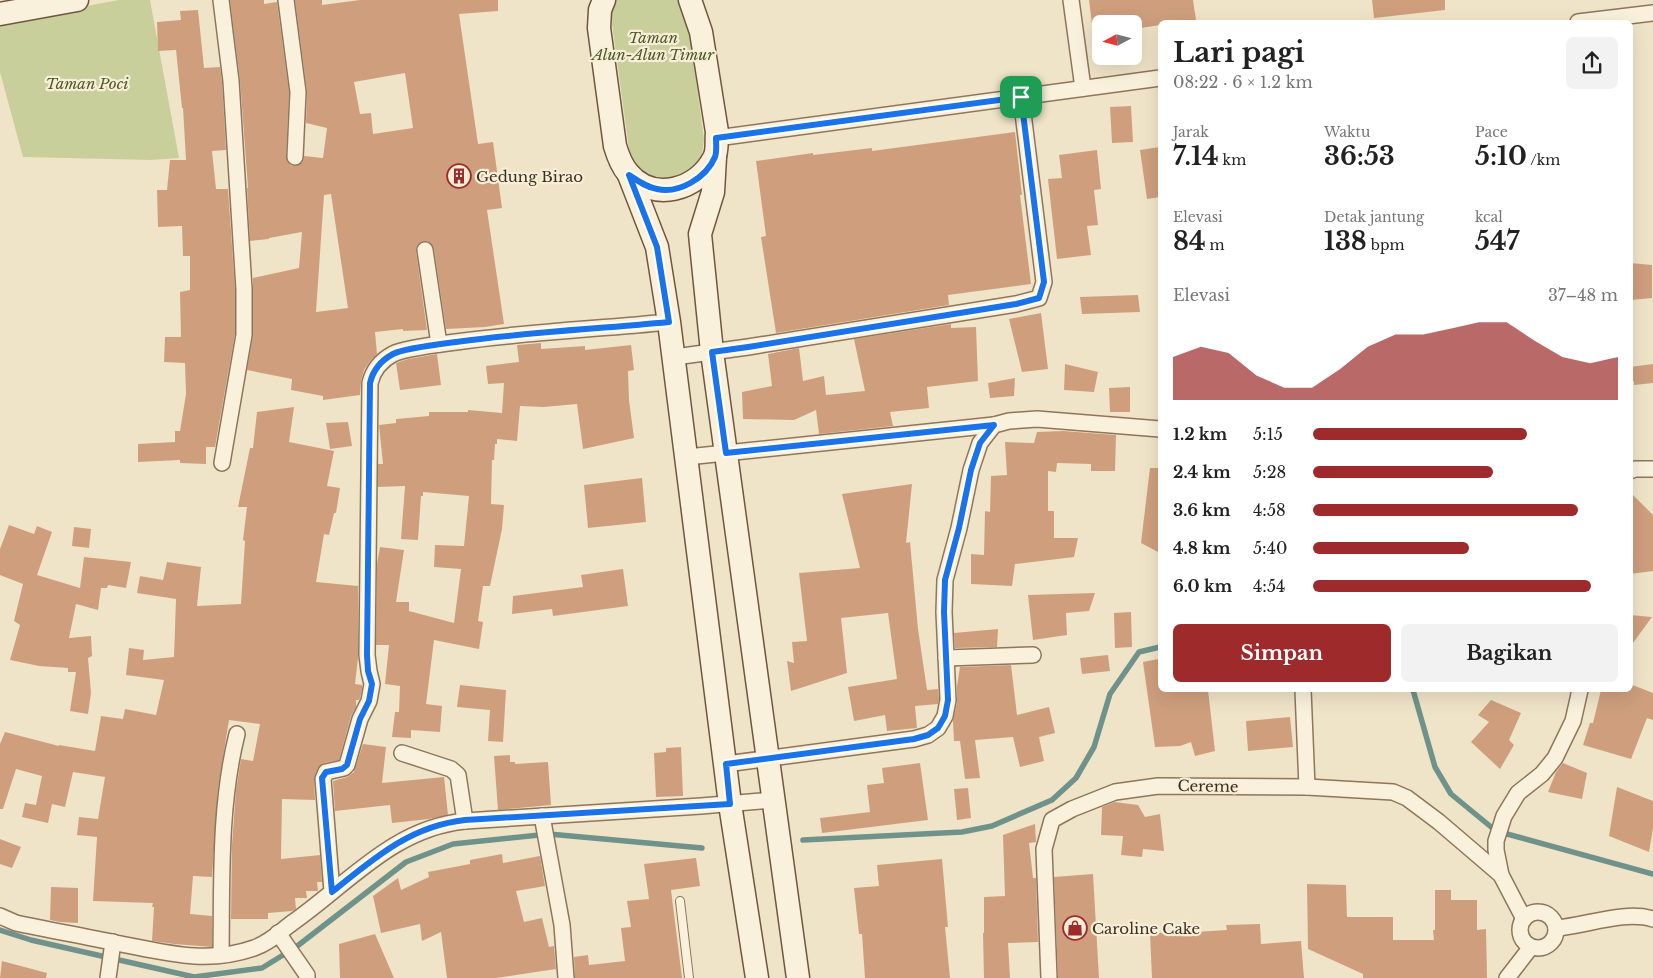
<!DOCTYPE html>
<html lang="id">
<meta charset="utf-8">
<style>
:root{--surface:#fff;--page:#f2f2f2;--text:#222;--muted:#767676;--accent:#9e2a2b}
body{margin:0;font-family:"Libre Baskerville",serif;background:var(--page);color:var(--text);height:100vh;display:flex;flex-direction:column;font-size:19px;white-space:nowrap}
*{box-sizing:border-box;margin:0}
p{font-size:16px;color:var(--muted)}
.icon{flex:none;width:28px;height:28px;fill:none;stroke:currentColor;stroke-width:2;stroke-linecap:round;stroke-linejoin:round}
.map{position:relative;flex:1;overflow:hidden}
.panel{position:absolute;left:1158px;top:20px;width:475px;height:672px;display:flex;flex-direction:column;background:var(--surface);border-radius:8px;box-shadow:0 5px 20px #0002}
.panel>*{flex:none}
.needle{width:32px;rotate:263deg}
.fabs{position:absolute;left:1092px;top:15px;display:grid;gap:10px}
.fabs a{display:grid;place-items:center;width:50px;height:50px;border-radius:8px;background:var(--surface);box-shadow:0 5px 20px #0002;font-size:25px}
.pin{position:absolute;display:grid;place-items:center;width:42px;height:42px;color:#fff;margin:-21px;border-radius:10px;box-shadow:0 2px 8px #0006}
.round{display:grid;place-items:center;flex:none;width:52px;height:52px;border-radius:8px;background:var(--page)}
.overview{display:flex;align-items:center;justify-content:space-between;height:85px;padding:0 15px}
h1{font-size:28px;font-weight:700;line-height:38px}
.stats{display:grid;grid-template-columns:repeat(3,1fr);gap:8px;height:85px;padding:5px 15px}
.stats div{display:grid;align-content:center}
.stats b{font-size:25px;font-weight:700}
.stats small{font-size:14px;font-weight:400}
.stats p{font-size:14px}
.chart{height:140px;padding:10px 15px}
.chart p{display:flex;justify-content:space-between}
.chart svg{width:100%;height:90px;margin-top:5px;fill:var(--accent);opacity:.7}
.primary-button{display:flex;gap:10px;margin-top:auto;padding:10px 15px}
.primary-button a{flex:1;height:58px;border-radius:8px;background:var(--accent);color:#fff;font-size:20px;font-weight:700;line-height:58px;text-align:center}
.primary-button a+a{background:var(--page);color:var(--text)}
ul{padding:0 15px;list-style:none;font-size:16px}
li{display:grid;grid-template-columns:80px 60px 1fr;align-items:center;height:38px}
li i{height:12px;border-radius:6px;background:var(--accent)}
.map>svg:first-child{display:block}
</style>
<div class="map">
<svg width="1653" height="978" viewBox="0 0 1653 978">
<rect width="100%" height="100%" fill="#f0e4c8"/>
<g fill="#c9cf9b">
<polygon points="119,0 150,0 179,158 151,160 23,157 0,72 0,22"/>
<path d="M616 0H681L687 15 704 139C703 147 703 156 698 162 696 165 692 168 690 170 682 177 678 178 669 179 647 181 635 168 629 149L612 24V12Z"/>
</g>
<g fill="none" stroke-linecap="round" stroke-linejoin="round">
<g stroke="#6f938a" stroke-width="5.5">
<polyline points="1413,690 1435,767 1451,794 1496,831 1653,874"/>
<polyline points="803,840 962,832 992,826 1052,800 1076,778 1094,747 1110,694 1139,652 1160,647"/>
<polyline points="0,930 31,940 194,977 262,968 296,947 406,862 453,844 549,834 702,848"/>
</g>
</g>
<g fill="#cf9f7d" fill-rule="evenodd">
<path d="M230 0H264V4L277 2 289 92 286 157 290 165 295 166 303 162 304 156 323 158 327 128 306 123 307 91 295 0H322V5L360 0H498V11L459 14 478 144 493 142 502 208 487 210 504 324 485 327 446 329 434 249 429 242 423 241 417 246 416 251 427 330 403 331V329L375 332 377 354 370 361 364 370 361 381 360 395 323 400V396L291 390 292 379 247 370 253 335V278L299 268 302 232 269 238V239L250 241 247 188H248L240 80ZM405 73 413 128 373 134 371 113 360 114 354 82ZM331 194 348 308 316 312 324 195Z"/>
<polygon points="1089,0 1193,0 1196,20 1180,22 1160,22 1160,25 1134,29 1134,24 1092,24"/>
<polygon points="1372,0 1445,0 1445,10 1374,18"/>
<polygon points="198,10 204,68 220,67 222,82 226,150 212,151 216,189 228,189 235,289 235,334 215,447 206,447 206,464 180,463 180,460 138,462 138,444 175,442 175,431 180,431 186,394 185,363 164,362 165,337 181,337 180,292 190,290 190,256 183,256 182,226 158,227 157,190 167,190 170,160 186,160 183,108 182,108 176,50 158,51 157,22 181,20 180,11"/>
<polygon points="1131,106 1133,142 1112,143 1110,107"/>
<polygon points="1015,132 1022,195 1020,195 1031,284 948,295 949,305 776,333 761,237 766,236 756,161 813,153 813,155 872,148 872,151"/>
<polygon points="1160,147 1160,197 1147,199 1140,150"/>
<polygon points="1097,150 1101,189 1094,190 1098,225 1087,226 1091,255 1057,259 1048,179 1062,178 1059,155"/>
<polygon points="1630,263 1652,265 1652,298 1631,300"/>
<polygon points="1138,295 1140,312 1082,314 1080,297"/>
<polygon points="1041,313 1048,369 1022,372 1009,319"/>
<polygon points="951,324 951,328 976,327 978,381 927,387 929,408 890,412 893,426 819,434 816,410 794,420 743,419 742,392 772,386 768,354 799,348 803,381 824,376 826,395 865,391 854,339"/>
<polygon points="541,343 541,349 585,346 585,350 631,345 634,370 628,371 629,400 634,438 583,449 577,404 544,407 520,406 517,441 497,439 497,444 495,444 494,460 492,460 491,504 504,505 502,529 490,586 483,586 478,621 483,622 479,649 434,640 426,704 442,706 440,732 411,730 411,738 392,737 395,712 399,712 400,686 385,684 389,645 376,645 377,564 380,547 404,550 396,602 409,602 409,611 454,623 461,569 434,567 435,545 464,546 469,496 423,492 423,496 421,496 418,540 401,539 405,486 378,487 378,464 383,464 379,425 396,423 396,419 429,416 429,412 468,412 468,410 502,413 504,383 488,384 486,366 519,362 517,345"/>
<polygon points="437,354 441,385 400,390 396,363 408,359"/>
<polygon points="1065,364 1098,372 1094,392 1064,390"/>
<polygon points="1653,364 1653,383 1634,385 1634,381 1630,382 1630,367"/>
<polygon points="1015,378 1014,396 990,398 988,383"/>
<polygon points="1130,387 1130,412 1110,412 1109,388"/>
<polygon points="294,407 289,442 334,451 327,486 340,488 336,513 334,513 329,535 324,534 316,582 358,586 358,658 355,684 362,685 362,689 360,698 359,700 356,700 356,707 351,716 339,760 324,763 318,768 314,779 315,800 282,799 281,859 320,855 322,882 317,882 318,891 306,891 307,898 295,898 296,909 292,911 268,913 268,919 231,919 232,845 236,790 241,759 253,761 260,724 229,720 218,788 212,877 193,876 190,914 212,916 212,947 174,944 152,941 154,907 152,907 153,903 93,901 97,837 77,835 79,817 98,819 105,777 73,772 65,807 52,804 48,823 22,817 25,803 36,805 42,776 16,769 3,809 0,809 0,744 5,732 59,746 59,745 95,751 101,716 123,719 125,709 156,715 164,680 126,675 129,648 144,650 143,660 174,657 176,599 137,593 140,576 163,580 167,562 201,567 197,606 241,604 245,541 243,540 247,507 238,507 250,448 253,448 257,412"/>
<polygon points="348,422 352,446 330,449 326,423"/>
<polygon points="1063,431 1116,435 1115,471 1091,471 1091,464 1057,463 1056,472 1048,471 1048,511 1054,511 1054,538 1078,538 1074,557 1015,564 1012,586 971,584 971,554 984,555 985,511 990,512 991,476 1007,475 1005,442 1034,443 1037,432"/>
<polygon points="1150,468 1160,468 1160,553 1141,543"/>
<polygon points="642,478 646,522 588,528 584,485"/>
<polygon points="912,484 906,543 910,542 918,629 927,690 938,689 939,699 938,704 915,706 917,728 887,731 885,715 854,721 848,687 897,679 888,613 841,618 847,673 791,691 787,661 794,663 792,642 807,641 799,573 860,568 842,494"/>
<polygon points="1630,492 1653,515 1653,571 1630,574"/>
<polygon points="9,525 34,534 37,526 52,532 37,575 80,588 84,557 131,562 126,588 108,585 107,588 101,588 98,610 76,604 69,638 91,636 92,656 88,658 91,693 88,714 70,711 76,672 68,672 68,668 39,666 10,660 20,625 14,621 23,584 0,575 0,549"/>
<polygon points="74,527 91,529 89,548 72,546"/>
<polygon points="623,569 628,606 553,616 552,609 512,614 513,596 583,587 581,575"/>
<polygon points="1095,593 1089,611 1066,613 1067,635 1033,640 1028,595"/>
<polygon points="1131,612 1132,647 1115,648 1114,613"/>
<polygon points="1630,615 1652,617 1630,647"/>
<polygon points="998,629 997,647 955,648 954,633"/>
<polygon points="1108,655 1110,671 1082,674 1080,658"/>
<polygon points="1158,659 1160,667 1160,690 1208,690 1215,751 1195,756 1191,742 1180,746 1155,747 1143,662"/>
<polygon points="1011,665 1017,715 1049,707 1055,733 1039,737 1044,761 1020,767 1013,737 975,740 980,778 965,779 960,741 954,741 953,721 957,702 957,686 960,667"/>
<polygon points="1630,684 1653,693 1653,720 1647,718 1631,759 1583,745 1590,723 1593,723 1601,690 1630,690"/>
<polygon points="460,685 506,690 503,742 488,741 490,710 457,707"/>
<polygon points="1491,700 1521,713 1509,740 1514,745 1500,769 1471,742 1489,722 1478,715"/>
<polygon points="1290,717 1293,747 1248,751 1246,721"/>
<polygon points="363,744 386,747 382,783 444,777 448,815 429,819 392,823 390,805 335,811 333,781 347,777 354,772"/>
<polygon points="681,747 683,796 656,797 654,753 666,752 666,748"/>
<polygon points="510,755 510,762 515,762 515,764 548,762 551,805 498,810 494,756"/>
<polygon points="920,763 928,820 822,833 820,818 870,812 867,785 884,783 882,768"/>
<polygon points="1563,763 1587,773 1582,799 1548,792 1556,772"/>
<polygon points="1617,787 1653,801 1653,828 1649,852 1609,836"/>
<polygon points="968,788 971,818 957,820 954,789"/>
<polygon points="1115,802 1138,805 1145,817 1160,814 1164,851 1143,849 1142,857 1121,855 1123,836 1101,835 1102,807"/>
<polygon points="1035,824 1036,842 1029,843 1033,878 1036,878 1038,942 1008,943 1010,978 984,978 983,933 984,933 984,897 1005,896 1003,835"/>
<polygon points="0,839 21,847 12,868 0,864"/>
<polygon points="502,854 503,863 540,856 545,886 516,891 524,922 542,918 549,947 554,946 556,969 496,978 447,978 441,932 422,941 420,924 381,933 373,896 398,878 401,890 429,877 428,872 470,864 470,860"/>
<polygon points="696,858 700,886 671,890 682,978 575,978 574,957 588,955 589,965 625,961 621,928 631,927 627,901 649,899 644,864"/>
<polygon points="942,859 948,927 945,927 950,978 865,978 862,934 859,934 854,888 879,886 877,865"/>
<polygon points="1093,874 1099,978 1058,978 1054,877"/>
<polygon points="1307,884 1346,885 1347,917 1393,917 1393,940 1434,940 1433,930 1435,930 1435,890 1451,890 1451,900 1477,900 1477,930 1486,929 1487,978 1363,978 1363,974 1308,949"/>
<polygon points="51,887 78,888 78,923 60,922 50,920"/>
<polygon points="1260,924 1261,944 1301,941 1304,978 1152,978 1150,933 1181,932 1181,933 1227,930 1226,925"/>
<polygon points="375,934 394,978 340,978 339,944"/>
<polygon points="2,961 47,973 46,978 0,978"/>
</g>
<g fill="none" stroke-linecap="round" stroke-linejoin="round">
<g stroke="#8d765c" stroke-width="10">
<polyline id="lane" points="680,901 689,978"/>
</g>
<g stroke="#8d765c" stroke-width="18">
<g id="street">
<polyline points="221,0 231,81 244,289 244,335 222,463"/>
<polyline points="286,0 298,92 295,157"/>
<polyline points="1071,0 1083,88"/>
<polyline points="1578,22 1653,13"/>
<polyline points="717,138 1160,78"/>
<polyline points="425,250 439,344"/>
<polyline points="675,357 748,347 1016,304 1039,298 1044,282 1021,97"/>
<polyline points="687,457 994,425"/>
<polyline points="1630,471 1635,469 1653,469"/>
<polyline points="946,658 1033,655"/>
<polyline points="1303,690 1307,787"/>
<polyline points="402,753 451,769 458,775 465,821"/>
<polyline points="726,764 914,739 928,735 938,728 945,716 948,700 944,612 945,580 959,528 971,470 980,443 994,425 1009,421 1037,419 1160,429"/>
<polyline points="542,816 562,925 566,978"/>
<path d="M332 892 323 779 326 772 344 768 347 765 360 719 369 701 372 684 369 671 367 655 370 383C373 370 380 361 393 354 405 348 441 344 456 342 527 332 598 329 669 322"/>
<circle cx="1538" cy="930" r="18"/>
<path d="M0 916 16 923C49 930 83 936 116 943 164 952 206 965 254 948 269 943 280 932 292 923 348 884 393 828 465 821L701 806 774 800"/>
<polyline points="1524,919 1501,875 1496,850 1496,841 1504,816 1518,793 1542,774 1555,758 1573,721 1580,690"/>
<path d="M1556 928C1585 926 1625 910 1653 919"/>
<polyline points="278,933 307,975 307,978"/>
<path d="M221 955C222 882 219 806 237 734"/>
<polyline points="108,978 113,942"/>
<polyline points="1049,978 1044,849 1052,820 1072,809 1115,792 1158,786 1307,787 1393,792 1407,798 1439,822 1501,875"/>
<polyline points="1507,978 1531,947"/>
</g>
</g>
<g stroke="#6f573f" stroke-width="25">
<g id="secondary">
<path d="M604 0 600 10 599 28 615 146C618 156 621 165 628 173 653 203 698 190 714 158 718 151 716 140 717 132L701 32 690 0"/>
<polyline points="0,14 77,0"/>
<polyline points="715,157 713,192 700,234 712,352 798,978"/>
<polyline points="629,175 657,247 669,322 730,804 757,978"/>
</g>
</g>
<use href="#lane" stroke="#faf1dc" stroke-width="8"/>
<use href="#street" stroke="#faf1dc" stroke-width="15"/>
<use href="#secondary" stroke="#faf1dc" stroke-width="22"/>
</g>
<g fill="none" stroke-linecap="round" stroke-linejoin="round">
<g stroke="#fff" stroke-width="10">
<path id="route" d="M1021 97 1044 282 1039 298 1016 304 748 347 712 352 726 453 994 425 980 443 971 470 959 528 945 580 944 612 948 700 945 716 938 728 928 735 914 739 726 764 730 804 465 820C410 826 373 859 332 892L322 778 326 772 342 769 347 765 360 719 369 701 372 684 368 671 367 655 370 383C373 370 380 361 393 354 405 348 441 344 456 342 527 332 598 329 669 322L657 247 629 175C638 181 646 187 657 189 679 194 706 178 715 157 717 152 716 144 716 138Z"/>
</g>
<use href="#route" stroke="#1a73e8" stroke-width="6"/>
</g>
<defs>
<g id="building-ring" transform="scale(1.25)"><circle r="9.5" fill="#f7eed8" stroke="#9e2a2b" stroke-width="1.5"/><path d="M-4-6H4V6H1V3H-1V6H-4ZM-2.5-4.3h1.7v1.8h-1.7ZM.8-4.3h1.7v1.8H.8ZM-2.5-1h1.7V.8h-1.7ZM.8-1h1.7V.8H.8Z" fill="#9e2a2b"/></g>
<g id="shop-ring" transform="scale(1.25)"><circle r="9.5" fill="#f7eed8" stroke="#9e2a2b" stroke-width="1.5"/><path d="M-5-2.5h2.3a2.7 3.5 0 0 1 5.4 0H5L5.5 6h-11ZM-1.5-2.5h3a1.5 2.3 0 0 0-3 0Z" fill="#9e2a2b"/></g>
</defs>
<g fill-rule="evenodd">
<use href="#building-ring" x="459" y="176"/>
<use href="#shop-ring" x="1075" y="928"/>
</g>
<g text-anchor="middle" dominant-baseline="central" stroke-width="4.5" stroke-linejoin="round" paint-order="stroke">
<g font-size="15" font-style="italic" fill="#4d5a26" stroke="#f7eed8">
<text x="653" y="37">Taman<tspan x="653" dy="17">Alun-Alun Timur</tspan></text>
<text x="87" y="83">Taman Poci</text>
</g>
<g font-size="15" fill="#3d2e20" stroke="#f7eed8" text-anchor="start">
<text x="476" y="176">Gedung Birao</text>
<text x="1092" y="928">Caroline Cake</text>
</g>
<g font-size="15" fill="#3d2e20" stroke="#f7eed8">
<text transform="translate(1208 786) rotate(1)">Cereme</text>
</g>
</g>
</svg>
<div class="fabs">
<a><svg class="needle" viewBox="-14 -14 28 28"><path d="M0-13l5 13h-10z" fill="#e53935"/><path d="M0 13l5-13h-10z" fill="#767676"/></svg></a>
</div>
<div class="pin" style="left:1021px;top:97px;background:#1e9e55"><svg class="icon" aria-label="arrive" viewBox="0 0 24 24"><path d="M6 21V4h12l-3 4 3 4H6"/></svg></div>
<section class="panel">
<div class="overview"><div><h1>Lari pagi</h1><p>08:22 · 6 × 1.2 km</p></div><a class="round"><svg class="icon" aria-label="share" viewBox="0 0 24 24"><path d="M12 15V3M7 8l5-5 5 5M5 13v7h14v-7"/></svg></a></div>
<div class="stats">
<div><p>Jarak</p><b>7.14<small> km</small></b></div>
<div><p>Waktu</p><b>36:53</b></div>
<div><p>Pace</p><b>5:10<small> /km</small></b></div>
</div>
<div class="stats">
<div><p>Elevasi</p><b>84<small> m</small></b></div>
<div><p>Detak jantung</p><b>138<small> bpm</small></b></div>
<div><p>kcal</p><b>547</b></div>
</div>
<div class="chart"><p><span>Elevasi</span>37–48 m</p>
<svg viewBox="0 0 160 44" preserveAspectRatio="none"><path d="M0 44V23L10 18L20 21L30 32L40 38L50 38L60 29L70 18L80 12L90 12L100 9L110 6L120 6L130 15L140 23L150 26L160 23V44z"/></svg>
</div>
<ul>
<li><b>1.2 km</b>5:15<i style="width:70%"></i></li>
<li><b>2.4 km</b>5:28<i style="width:59%"></i></li>
<li><b>3.6 km</b>4:58<i style="width:87%"></i></li>
<li><b>4.8 km</b>5:40<i style="width:51%"></i></li>
<li><b>6.0 km</b>4:54<i style="width:91%"></i></li>
</ul>
<div class="primary-button"><a>Simpan</a><a>Bagikan</a></div>
</section>
</div>
